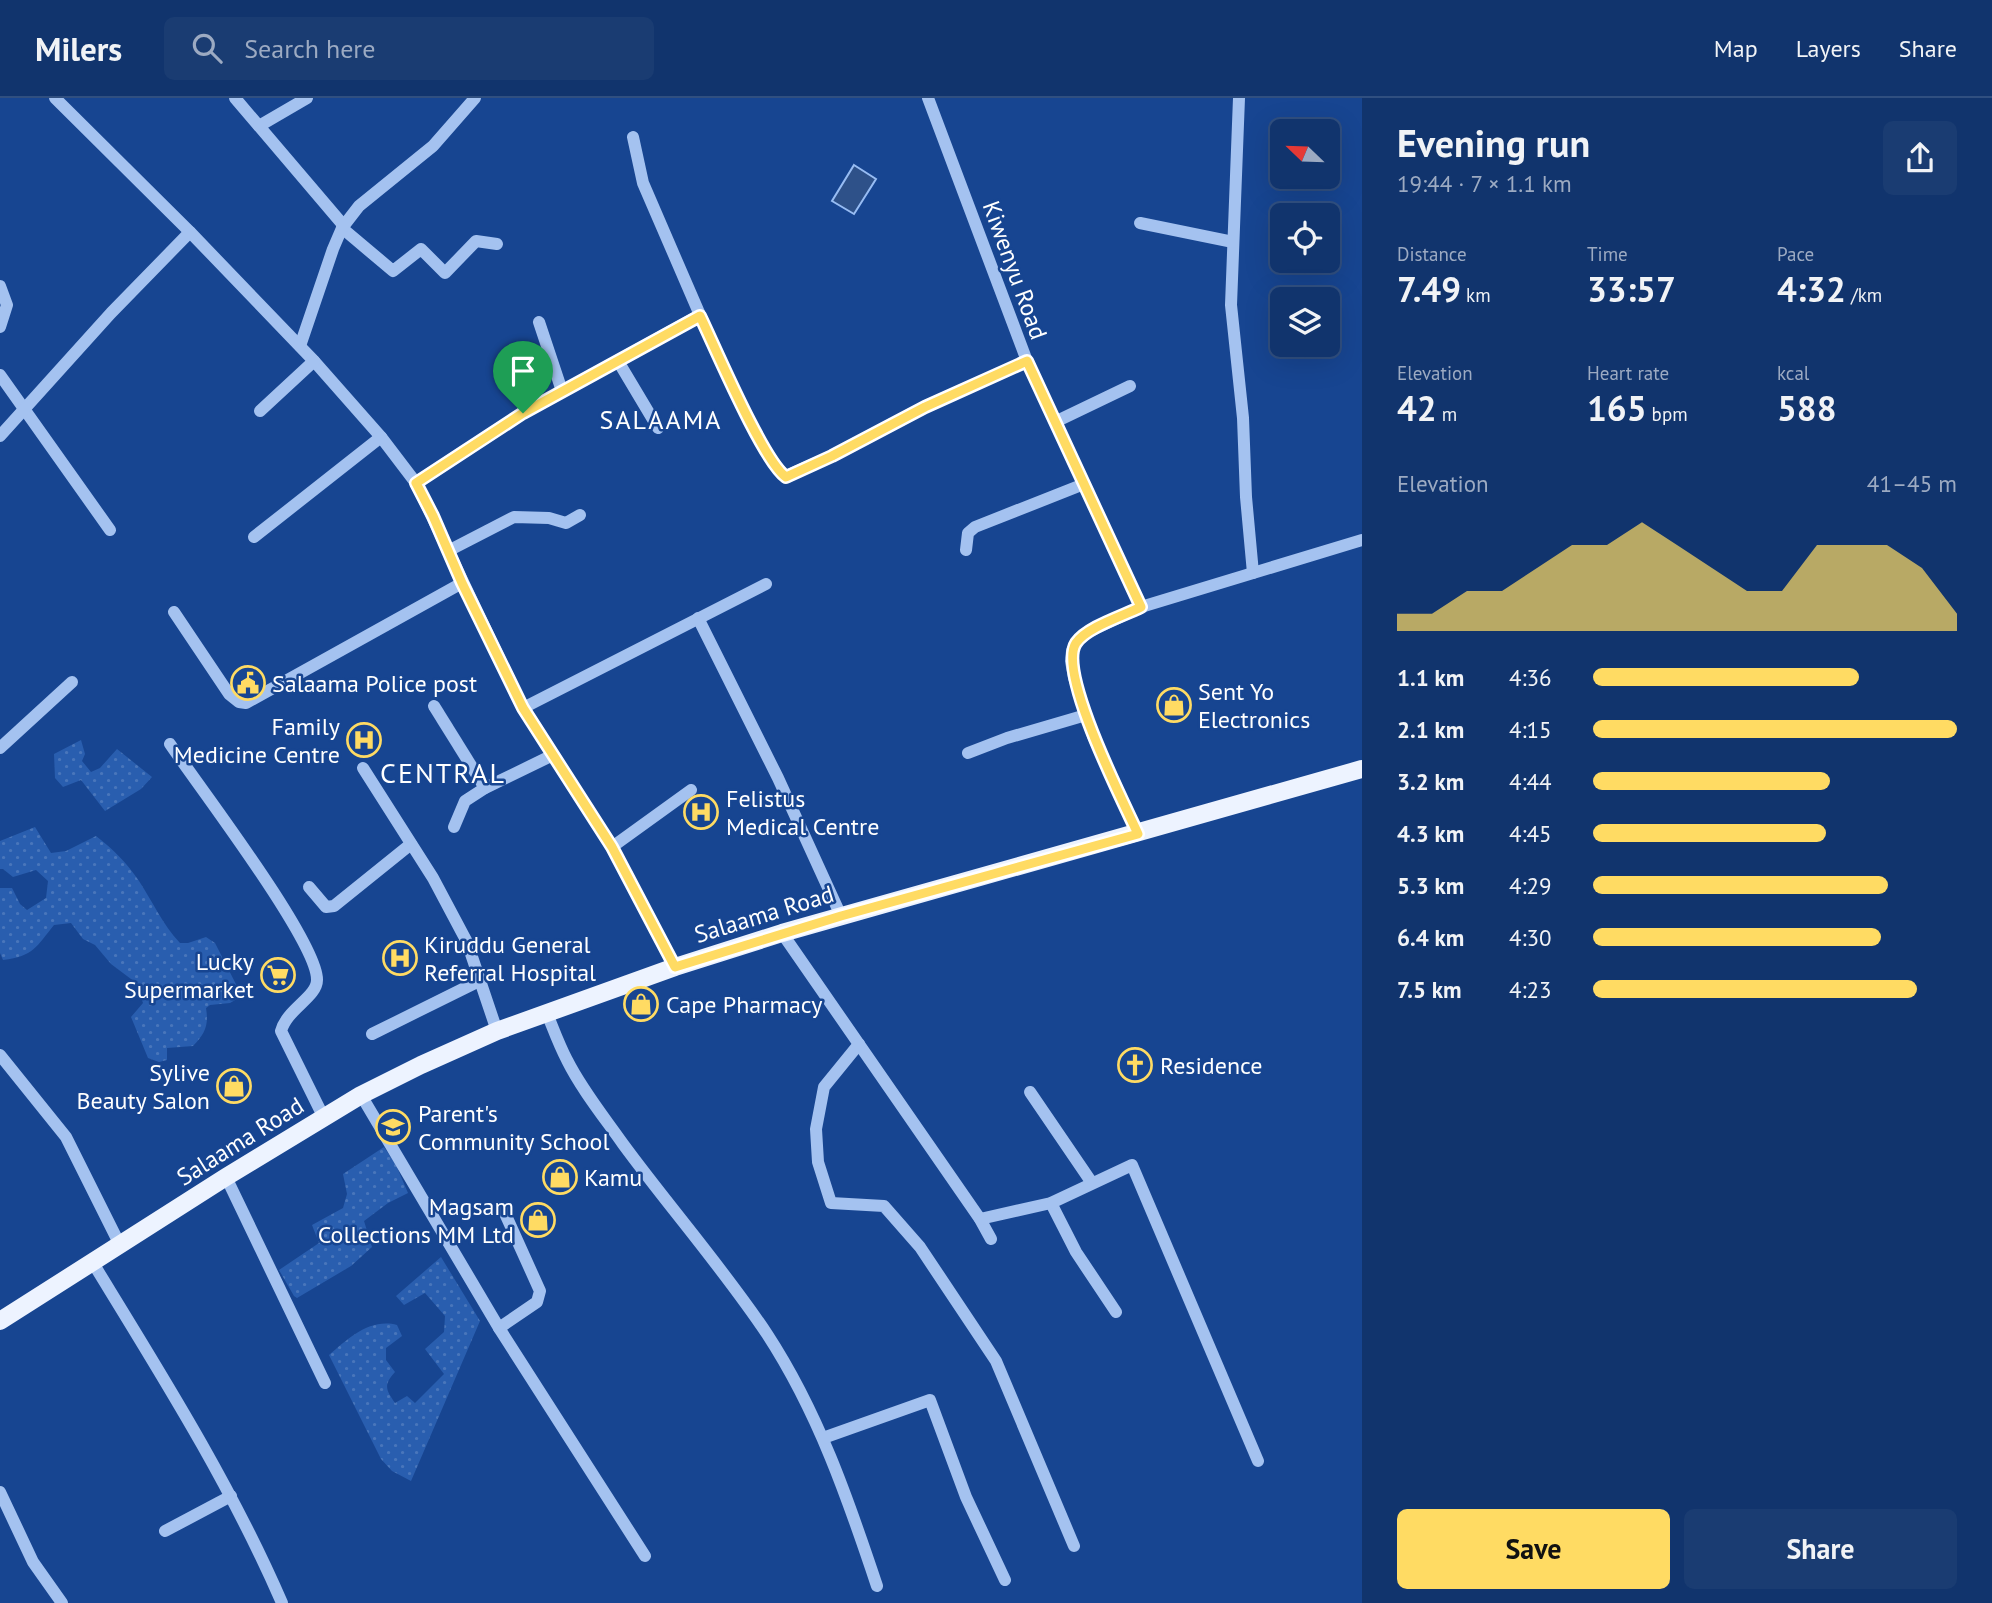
<!DOCTYPE html>
<meta charset="utf-8">
<style>
:root{--surface:#11346d;--page:#1a3c72;--text:#f1f3f6;--muted:#9caac2;--line:#304f80;--accent:#ffdb63}
body{margin:0;font-family:"PT Sans",sans-serif;background:var(--page);color:var(--text);height:100vh;display:flex;flex-direction:column;font-size:26px;white-space:nowrap}
*{box-sizing:border-box;margin:0}
p{font-size:23px;color:var(--muted)}
.icon{flex:none;width:38px;height:38px;fill:none;stroke:currentColor;stroke-width:2;stroke-linecap:round;stroke-linejoin:round}
.map{position:relative;flex:1;overflow:hidden}
.drawer{display:flex;flex-direction:column;background:var(--surface);width:630px}
.drawer>*{flex:none}
.needle{width:46px;rotate:293deg}
.controls{position:absolute;left:1270px;top:21px;display:grid;gap:14px}
.controls a{display:grid;place-items:center;width:70px;height:70px;border-radius:10px;background:var(--surface);box-shadow:0 7px 28px #0002,0 0 0 2px var(--line);font-size:35px}
.pin{position:absolute;display:grid;place-items:center;width:60px;height:60px;color:#fff;margin:-72px -30px;border-radius:50% 50% 50% 0;rotate:-45deg;box-shadow:0 0 7px #0007}
.pin .icon{rotate:45deg}
.round{display:grid;place-items:center;flex:none;width:74px;height:74px;border-radius:10px;background:var(--page)}
.overview{display:flex;align-items:center;justify-content:space-between;height:119px;padding:0 35px}
h1{font-size:38px;font-weight:600;line-height:52px}
.metrics{display:grid;grid-template-columns:repeat(3,1fr);gap:10px;height:119px;padding:7px 35px}
.metrics div{display:grid;align-content:center}
.metrics b{font-size:35px;font-weight:600}
.metrics small{font-size:19px;font-weight:400}
.metrics p{font-size:19px}
.chart{height:196px;padding:14px 35px}
.chart p{display:flex;justify-content:space-between}
.chart svg{width:100%;height:126px;margin-top:7px;fill:var(--accent);opacity:.7}
.cta{display:flex;gap:14px;margin-top:auto;padding:14px 35px}
.cta a{flex:1;height:80px;border-radius:10px;background:var(--accent);color:#111;font-size:28px;font-weight:600;line-height:80px;text-align:center}
.cta a+a{background:var(--page);color:var(--text)}
ul{padding:0 35px;list-style:none;font-size:23px}
li{display:grid;grid-template-columns:112px 84px 1fr;align-items:center;height:52px}
li i{height:18px;border-radius:9px;background:var(--accent)}
header{display:flex;align-items:center;gap:42px;box-sizing:border-box;height:98px;padding:0 35px;background:var(--surface);border-bottom:2px solid var(--line)}
header strong{font-size:33px}
nav{display:flex;gap:38px;margin-inline-start:auto;font-size:24px}
.search{width:490px;height:63px;background:var(--page);display:flex;align-items:center;gap:18px;box-sizing:border-box;padding:0 24px;border-radius:10px;color:var(--muted);font-size:26px}
main{display:flex;flex:1;min-height:0}
.map>svg:first-child{display:block}
</style>
<header>
<strong>Milers</strong>
<div class="search"><svg class="icon" aria-label="search" viewBox="0 0 24 24"><circle cx="10" cy="10" r="6"/><path d="M15 15l6 6"/></svg>Search here</div>
<nav><a>Map</a><a>Layers</a><a>Share</a></nav>
</header>
<main>
<div class="map">
<svg width="1362" height="1505" viewBox="0 0 1362 1505">
<defs>
<pattern id="grass-dots" width="8" height="8" patternUnits="userSpaceOnUse" patternTransform="scale(1.75)"><rect width="8" height="8" fill="#295eaf"/><path d="M2 2h.1M6 6h.1" fill="none" stroke="#4976bb" stroke-width="1.8" stroke-linecap="round"/></pattern>
</defs>
<rect width="100%" height="100%" fill="#174591"/>
<g fill="url(#grass-dots)">
<polygon points="81,642 85,656 82,663 91,674 100,670 117,651 152,679 141,691 105,713 81,682 63,689 55,680 54,656"/>
<path d="M35 729 51 755 66 753 96 738C113 751 127 765 139 783 153 804 162 826 180 845H188L206 839 215 845 242 898 230 905 210 907 206 910C209 927 205 936 193 948L167 950V962L159 964 148 960 131 919 143 905 135 884 111 866 95 847 83 841 71 825 54 827C36 849 34 858 3 862L0 855V790H12L20 806 27 812 46 800 48 783 36 772 13 779 3 771H0V743Z"/>
<polygon points="384,1049 396,1067 408,1095 388,1105 364,1123 372,1149 351,1168 297,1200 294,1198 279,1172 319,1145 312,1127 343,1110 347,1096 343,1076"/>
<path d="M441 1159 480 1223 411 1383 392 1373 381 1361 329 1257C349 1240 370 1220 397 1227L402 1238 386 1250V1262L395 1274C383 1287 386 1292 395 1305L407 1298 415 1305 444 1276 425 1251 444 1234 445 1218 425 1195 404 1207 396 1198Z"/>
</g>
<polygon fill="#2e5189" stroke="#97bcf3" stroke-width="2" points="854,67 876,81 854,116 832,103"/>
<g fill="none" stroke-linecap="round" stroke-linejoin="round">
<g stroke="#a4c2f0" stroke-width="12">
<polyline points="55,0 190,134 314,263 381,339 416,385 523,610 612,749 675,869"/>
<polyline points="235,0 344,128"/>
<polyline points="928,0 1027,263 1141,509"/>
<polyline points="1239,0 1231,207 1243,320 1246,399 1253,475"/>
<polyline points="259,28 307,0"/>
<polyline points="1140,125 1233,144"/>
<polyline points="342,130 393,173 421,151 445,175 476,143 497,146"/>
<polyline points="0,188 7,207 0,229"/>
<path d="M700 217C715 249 763 363 786 378L832 358 924 309 1027 263"/>
<polyline points="539,224 562,293"/>
<polyline points="300,248 333,151 342,130 359,108 433,48 475,0"/>
<polyline points="618,263 658,330"/>
<polyline points="0,277 110,432"/>
<polyline points="260,313 314,263"/>
<polyline points="1055,324 1130,288"/>
<polyline points="0,338 111,215 190,134"/>
<polyline points="416,385 523,315 700,217 643,85 633,39"/>
<polyline points="254,439 381,339"/>
<polyline points="966,452 968,435 975,429 1084,386"/>
<polyline points="448,453 514,419 549,420 566,425 580,417"/>
<polyline points="174,514 229,596 239,604 246,605 462,485"/>
<polyline points="698,520 778,680 841,818"/>
<polyline points="434,608 485,690"/>
<polyline points="523,610 766,486"/>
<path d="M170 646C197 686 318 844 317 882 317 899 287 911 281 933L324 1020"/>
<polyline points="0,650 72,584"/>
<polyline points="968,655 1007,640 1086,617"/>
<polyline points="363,670 433,780 467,844 497,933"/>
<polyline points="454,729 465,703 485,690 553,657"/>
<polyline points="1138,736 1093,638 1074,580 1071,563 1072,553 1077,544 1086,535 1141,509 1362,442"/>
<polyline points="612,749 691,692"/>
<polyline points="309,789 326,809 334,808 411,746"/>
<polyline points="782,835 980,1121 991,1141"/>
<path d="M546 913C553 930 559 947 567 962 582 992 604 1019 623 1046 670 1110 723 1170 767 1236 818 1314 848 1401 877 1488"/>
<polyline points="372,936 481,882"/>
<polyline points="859,946 824,989 816,1031 818,1064 831,1105 884,1108 920,1149 996,1263 1074,1448"/>
<polyline points="0,957 66,1039 120,1147"/>
<polyline points="1030,994 1092,1085"/>
<polyline points="361,997 499,1230 645,1458"/>
<polyline points="226,1079 325,1285"/>
<polyline points="1051,1105 1076,1154 1116,1214"/>
<polyline points="980,1121 1051,1105 1132,1067 1258,1363"/>
<path d="M93 1165C161 1276 230 1385 282 1505"/>
<polyline points="499,1230 537,1204 540,1193 503,1111"/>
<polyline points="823,1340 930,1302 966,1399 1005,1482"/>
<polyline points="0,1394 33,1464 62,1505"/>
<polyline points="165,1433 231,1398"/>
</g>
<polyline stroke="#edf3ff" stroke-width="18" points="0,1223 226,1079 361,997 421,967 497,933 675,869 782,835 1362,671"/>
</g>
<g fill="none" stroke-linecap="round" stroke-linejoin="round">
<g stroke="#fff" stroke-width="14">
<path id="route" d="M700 218C715 249 763 363 786 379L832 358 925 309 1027 263 1141 509C1123 518 1087 529 1076 545 1057 574 1123 703 1138 736L841 818 675 869 612 749 523 610 462 485 433 418 416 385 523 315Z"/>
</g>
<use href="#route" stroke="#ffdb63" stroke-width="9"/>
</g>
<defs>
<g id="civic-ring" transform="scale(1.75)"><circle r="9.5" fill="#174591" stroke="#ffdb63" stroke-width="1.5"/><path d="M-.6-6.5H3V-4.5H.6V-3L4-1V1h2V6H-6V1h2V-1L-.6-3ZM-1.2 2.5V6h2.4V2.5Z" fill="#ffdb63"/></g>
<g id="shop-ring" transform="scale(1.75)"><circle r="9.5" fill="#174591" stroke="#ffdb63" stroke-width="1.5"/><path d="M-5-2.5h2.3a2.7 3.5 0 0 1 5.4 0H5L5.5 6h-11ZM-1.5-2.5h3a1.5 2.3 0 0 0-3 0Z" fill="#ffdb63"/></g>
<g id="hospital-ring" transform="scale(1.75)"><circle r="9.5" fill="#174591" stroke="#ffdb63" stroke-width="1.5"/><path d="M-5-5h3v3.5h4V-5h3V5h-3V1.5h-4V5h-3Z" fill="#ffdb63"/></g>
<g id="supermarket-ring" transform="scale(1.75)"><circle r="9.5" fill="#174591" stroke="#ffdb63" stroke-width="1.5"/><path d="M-6-5.5h2.5l.6 2H6L4.5 2H-2.5L-4.4-4H-6ZM-1.5 3.2a1.3 1.3 0 1 0 .1 0ZM3 3.2a1.3 1.3 0 1 0 .1 0Z" fill="#ffdb63"/></g>
<g id="church-ring" transform="scale(1.75)"><circle r="9.5" fill="#174591" stroke="#ffdb63" stroke-width="1.5"/><path d="M-1.2-6h2.4v3.5h3.3v2.4h-3.3V6h-2.4V-.1h-3.3v-2.4h3.3Z" fill="#ffdb63"/></g>
<g id="school-ring" transform="scale(1.75)"><circle r="9.5" fill="#174591" stroke="#ffdb63" stroke-width="1.5"/><path d="M0-5L7-2L0 1L-7-2ZM-4 1L0 2.5L4 1V4Q0 6-4 4Z" fill="#ffdb63"/></g>
</defs>
<g fill-rule="evenodd">
<use href="#civic-ring" x="248" y="585"/>
<use href="#shop-ring" x="1174" y="607"/>
<use href="#hospital-ring" x="364" y="642"/>
<use href="#hospital-ring" x="701" y="714"/>
<use href="#hospital-ring" x="400" y="860"/>
<use href="#supermarket-ring" x="278" y="877"/>
<use href="#shop-ring" x="641" y="906"/>
<use href="#church-ring" x="1135" y="967"/>
<use href="#shop-ring" x="234" y="988"/>
<use href="#school-ring" x="393" y="1029"/>
<use href="#shop-ring" x="560" y="1079"/>
<use href="#shop-ring" x="538" y="1122"/>
</g>
<g text-anchor="middle" dominant-baseline="central" stroke-width="5" stroke-linejoin="round" paint-order="stroke">
<g font-size="24" fill="#fff" stroke="#174591">
<text transform="translate(1015 172) rotate(70)">Kiwenyu Road</text>
<text transform="translate(764 816) rotate(-17)">Salaama Road</text>
<text transform="translate(240 1043) rotate(-32)">Salaama Road</text>
</g>
<g font-size="24" fill="#fff" stroke="#174591" text-anchor="start">
<text x="272" y="585">Salaama Police post</text>
<text x="1198" y="593">Sent Yo<tspan x="1198" dy="28">Electronics</tspan></text>
<text x="340" y="628" text-anchor="end">Family<tspan x="340" dy="28">Medicine Centre</tspan></text>
<text x="726" y="700">Felistus<tspan x="726" dy="28">Medical Centre</tspan></text>
<text x="424" y="846">Kiruddu General<tspan x="424" dy="28">Referral Hospital</tspan></text>
<text x="254" y="863" text-anchor="end">Lucky<tspan x="254" dy="28">Supermarket</tspan></text>
<text x="666" y="906">Cape Pharmacy</text>
<text x="1160" y="967">Residence</text>
<text x="210" y="974" text-anchor="end">Sylive<tspan x="210" dy="28">Beauty Salon</tspan></text>
<text x="418" y="1015">Parent's<tspan x="418" dy="28">Community School</tspan></text>
<text x="584" y="1079">Kamu</text>
<text x="514" y="1108" text-anchor="end">Magsam<tspan x="514" dy="28">Collections MM Ltd</tspan></text>
</g>
<g font-size="26" letter-spacing="2" fill="#fff" stroke="#174591">
<text x="661" y="321">SALAAMA</text>
</g>
<g font-size="28" letter-spacing="2" fill="#fff" stroke="#174591">
<text x="443" y="674">CENTRAL</text>
</g>
</g>
</svg>
<div class="controls">
<a><svg class="needle" viewBox="-14 -14 28 28"><path d="M0-13l5 13h-10z" fill="#e53935"/><path d="M0 13l5-13h-10z" fill="#9caac2"/></svg></a>
<a><svg class="icon" aria-label="locate" viewBox="0 0 24 24"><circle cx="12" cy="12" r="6"/><path d="M12 2v4M12 18v4M2 12h4M18 12h4"/></svg></a>
<a><svg class="icon" aria-label="layers" viewBox="0 0 24 24"><path d="M12 4l9 5-9 5-9-5zM3 14l9 5 9-5"/></svg></a>
</div>
<div class="pin" style="left:523px;top:315px;background:#1e9e55"><svg class="icon" aria-label="arrive" viewBox="0 0 24 24"><path d="M6 21V4h12l-3 4 3 4H6"/></svg></div>
</div>
<section class="drawer">
<div class="overview"><div><h1>Evening run</h1><p>19:44 · 7 × 1.1 km</p></div><a class="round"><svg class="icon" aria-label="share" viewBox="0 0 24 24"><path d="M12 15V3M7 8l5-5 5 5M5 13v7h14v-7"/></svg></a></div>
<div class="metrics">
<div><p>Distance</p><b>7.49<small> km</small></b></div>
<div><p>Time</p><b>33:57</b></div>
<div><p>Pace</p><b>4:32<small> /km</small></b></div>
</div>
<div class="metrics">
<div><p>Elevation</p><b>42<small> m</small></b></div>
<div><p>Heart rate</p><b>165<small> bpm</small></b></div>
<div><p>kcal</p><b>588</b></div>
</div>
<div class="chart"><p><span>Elevation</span>41–45 m</p>
<svg viewBox="0 0 160 44" preserveAspectRatio="none"><path d="M0 44V38L10 38L20 30L30 30L40 22L50 14L60 14L70 6L80 14L90 22L100 30L110 30L120 14L130 14L140 14L150 22L160 38V44z"/></svg>
</div>
<ul>
<li><b>1.1 km</b>4:36<i style="width:73%"></i></li>
<li><b>2.1 km</b>4:15<i style="width:100%"></i></li>
<li><b>3.2 km</b>4:44<i style="width:65%"></i></li>
<li><b>4.3 km</b>4:45<i style="width:64%"></i></li>
<li><b>5.3 km</b>4:29<i style="width:81%"></i></li>
<li><b>6.4 km</b>4:30<i style="width:79%"></i></li>
<li><b>7.5 km</b>4:23<i style="width:89%"></i></li>
</ul>
<div class="cta"><a>Save</a><a>Share</a></div>
</section>
</main>
